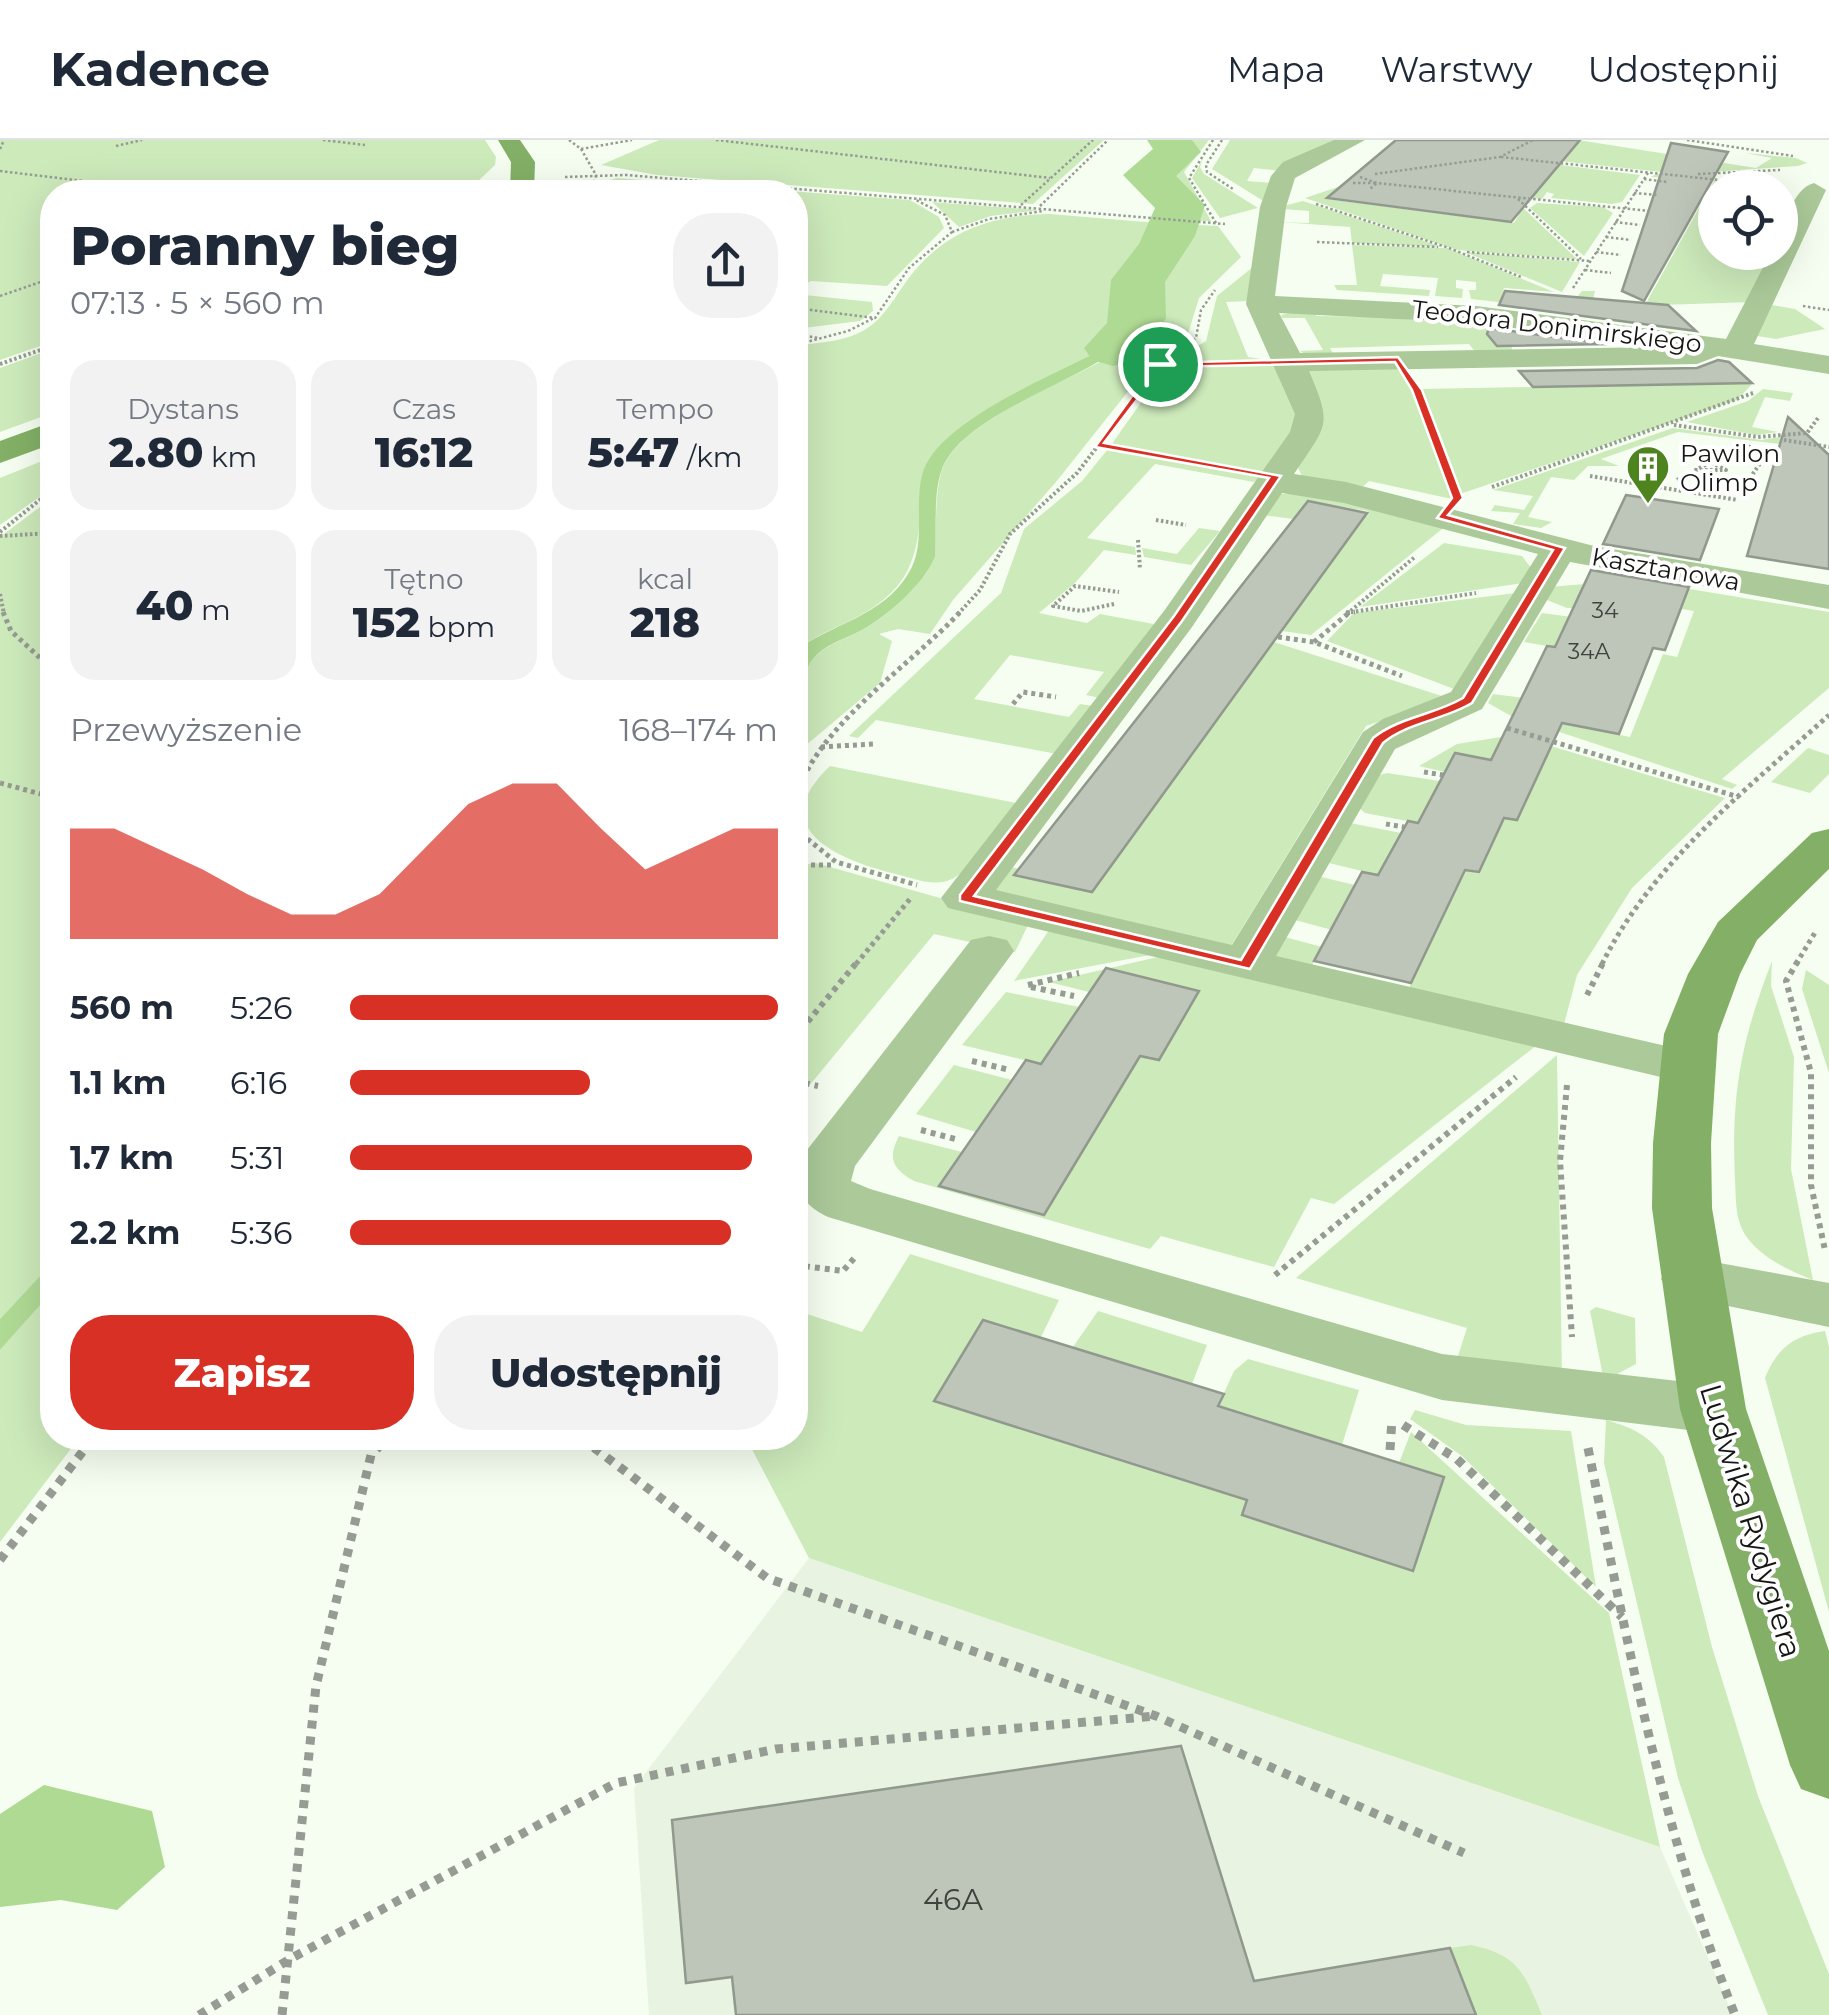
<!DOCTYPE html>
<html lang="pl">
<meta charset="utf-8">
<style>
:root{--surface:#fff;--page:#f2f2f3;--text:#1f2937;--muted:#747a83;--line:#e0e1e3;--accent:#d93025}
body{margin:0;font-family:Montserrat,sans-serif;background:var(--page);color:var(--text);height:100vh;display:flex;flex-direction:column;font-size:38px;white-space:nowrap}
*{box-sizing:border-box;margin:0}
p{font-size:32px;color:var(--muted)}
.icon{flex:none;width:55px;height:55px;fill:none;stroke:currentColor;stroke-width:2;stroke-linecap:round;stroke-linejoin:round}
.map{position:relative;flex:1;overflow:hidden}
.details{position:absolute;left:40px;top:40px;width:768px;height:1270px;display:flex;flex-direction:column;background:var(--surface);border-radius:40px;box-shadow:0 10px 40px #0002}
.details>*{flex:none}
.buttons{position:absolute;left:1698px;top:30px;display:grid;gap:20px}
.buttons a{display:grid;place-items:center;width:100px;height:100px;border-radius:50%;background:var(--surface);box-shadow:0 10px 40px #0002;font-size:50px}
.pin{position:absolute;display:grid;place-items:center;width:85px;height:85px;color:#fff;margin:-42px;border:5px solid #fff;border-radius:50%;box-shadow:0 2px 10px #0007}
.round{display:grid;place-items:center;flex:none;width:105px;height:105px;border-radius:40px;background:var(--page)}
.headline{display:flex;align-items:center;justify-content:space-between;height:170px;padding:0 30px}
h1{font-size:55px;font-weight:800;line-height:75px}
.stats{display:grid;grid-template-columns:repeat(3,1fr);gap:15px;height:170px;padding:10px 30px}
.stats div{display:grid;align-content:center;border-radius:25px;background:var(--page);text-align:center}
.stats b{font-size:42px;font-weight:800}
.stats small{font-size:28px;font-weight:400}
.stats p{font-size:28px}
.chart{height:280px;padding:20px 30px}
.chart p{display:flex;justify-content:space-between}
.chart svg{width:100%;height:180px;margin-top:10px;fill:var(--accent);opacity:.7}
.primary-button{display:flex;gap:20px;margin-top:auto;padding:20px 30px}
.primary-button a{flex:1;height:115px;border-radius:40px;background:var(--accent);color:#fff;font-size:40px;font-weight:800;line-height:115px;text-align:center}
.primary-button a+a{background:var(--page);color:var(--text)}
ul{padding:0 30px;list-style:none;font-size:32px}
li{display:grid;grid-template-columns:160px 120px 1fr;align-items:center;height:75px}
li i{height:25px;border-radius:12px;background:var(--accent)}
header{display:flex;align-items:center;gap:60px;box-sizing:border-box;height:140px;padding:0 50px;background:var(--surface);border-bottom:2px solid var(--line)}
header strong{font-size:48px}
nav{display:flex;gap:55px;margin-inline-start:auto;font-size:35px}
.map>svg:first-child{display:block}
</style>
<header>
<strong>Kadence</strong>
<nav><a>Mapa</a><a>Warstwy</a><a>Udostępnij</a></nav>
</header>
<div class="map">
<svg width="1829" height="1875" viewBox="0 0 1829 1875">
<rect width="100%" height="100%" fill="#f6fef1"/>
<polygon fill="#e8f4e1" points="809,1418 1660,1707 1733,1875 649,1875 634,1648"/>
<g fill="#cdeabb">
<polygon points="0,0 485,0 496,17 495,25 473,46 458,52 52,52 52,202 0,220"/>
<polygon points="659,0 1104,0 1033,64 657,35 601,25"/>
<polygon points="1178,0 1209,0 1184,32 1211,81 1190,81 1188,63 1155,40 1156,32 1182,10"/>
<polygon points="1230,0 1345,0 1280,31 1254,28 1247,41 1272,43 1265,62 1212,29"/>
<polygon points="1578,0 1756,28 1772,18 1745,13 1796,18 1807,23 1798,26 1680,34 1531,18"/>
<polygon points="1203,19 1200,27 1204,34 1258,68 1220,78 1192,38"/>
<polygon points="1529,21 1640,35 1622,62 1612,64 1551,58 1554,54 1547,52 1542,59 1397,43"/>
<polygon points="1656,34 1759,45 1765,47 1715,48 1715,112 1772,113 1751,162 1632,166 1577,157 1582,151 1595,151 1593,159 1645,165 1714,41 1651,37"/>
<polygon points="617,38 910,60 939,77 944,88 887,146 811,141 795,150 795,52 596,52 603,42"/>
<polygon points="1344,45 1327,59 1514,83 1522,70 1518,63 1577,119 1457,110 1305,58"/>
<polygon points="1303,61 1442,107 1352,103 1350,87 1280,82 1309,83 1309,71 1283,69 1283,66"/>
<polygon points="932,62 1039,70 991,76 959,87"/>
<polygon points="1537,63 1603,67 1613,73 1584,116 1530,68"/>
<path d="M1050 74 1169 84 1160 110 1131 142 1129 185 1107 207 982 274 923 332C918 399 924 442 857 477 836 488 814 496 795 511V206C820 202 848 202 869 187 885 176 897 154 908 139 944 91 992 75 1050 74Z"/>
<path d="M1180 84 1218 86 1241 117 1199 158 1187 197 1153 220 1056 342 953 460 930 494 898 489 879 494 892 501 880 543 805 606 795 603C795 577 795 542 812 520 824 505 842 501 858 492 886 477 923 446 935 417 937 391 934 358 941 333 961 264 1132 229 1147 181 1151 169 1146 154 1145 143L1174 109Z"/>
<polygon points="1352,105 1447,108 1554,152 1504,148 1501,160 1518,162 1516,164 1471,159 1469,150 1476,150 1476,142 1456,140 1456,148 1463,149 1462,158 1435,156 1438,138 1383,134 1380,146 1430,150 1429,156 1337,150 1334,145 1357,145"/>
<polygon points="1465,112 1580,122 1562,152"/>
<polygon points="1253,127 1247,161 1226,162 1248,217 1273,221 1168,224 1206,201 1217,156"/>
<polygon points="795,154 872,162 873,171 860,181 795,189"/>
<polygon points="1772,165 1795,169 1825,189 1776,199 1757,196"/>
<polygon points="1314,168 1316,176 1380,177 1511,188 1512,212 1476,213 1469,204 1330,208 1335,217 1303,213 1300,211 1323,210 1305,178 1282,178 1281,175"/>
<polygon points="52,209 52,273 0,292 0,228"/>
<polygon points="1268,224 1278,226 1299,280 1263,332 1111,305 1167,226"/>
<polygon points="1396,225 1414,251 1452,359 1369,341 1358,351 1303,338 1297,326 1307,230"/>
<polygon points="1753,243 1737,260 1457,355 1420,249"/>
<polygon points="1763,249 1793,253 1790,261 1765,257 1752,287 1778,292 1756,295 1687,282 1748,261"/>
<polygon points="1673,288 1761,300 1780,297 1780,304 1678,292 1601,319 1619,326 1588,326 1574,340 1551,337 1528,377 1552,382 1541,388 1513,384 1520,373 1491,371 1495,365 1524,370 1533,356 1493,350"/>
<polygon points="1108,309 1261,336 1254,342 1155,324 1087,398 1135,407 1136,415 1104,410 1075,443 1039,473 1087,483 1100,474 1154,484 1100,558 1086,555 1104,532 1010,515 974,559 1069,577 1080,564 1093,566 1057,614 876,580 858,598 849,596 1001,453 1024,389 1082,341"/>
<polygon points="52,317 52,348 0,385 0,338"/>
<polygon points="1308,353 1447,385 1311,495 1282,491 1368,371 1308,361 1294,379 1261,375 1281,354"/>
<polygon points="52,358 52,1123 0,1179 0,397"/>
<polygon points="1199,388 1220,391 1191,425 1144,417 1142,408 1177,414"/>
<polygon points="1444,403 1522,416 1531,428 1523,443 1360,467"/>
<polygon points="1635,440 1829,472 1829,548 1722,639 1737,645 1732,649 1511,576 1488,563 1493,554 1546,561 1538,579 1630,597 1663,514 1677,517 1694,471 1600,455 1596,469 1567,468 1542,458 1549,447"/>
<polygon points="1524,452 1454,549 1327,501 1354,473"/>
<polygon points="1542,473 1594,480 1581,512 1524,502"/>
<polygon points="1274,502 1448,558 1366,586 1231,806 998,758 990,746 1006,726 1020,729 1016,736 1092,752"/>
<polygon points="1514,595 1725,658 1632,748 1577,835 1563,888 1283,826 1271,810 1281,796 1322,807 1310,829 1407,852 1465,730 1479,732 1504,678 1517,680 1540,631 1455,613 1445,632 1419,626 1457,604"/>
<polygon points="1808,608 1829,615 1829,634 1810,653 1771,642"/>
<path d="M830 626 1016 663C1001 682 972 730 952 739 934 748 910 737 892 733 837 719 764 688 830 626Z"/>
<polygon points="1387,633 1440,641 1418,683 1365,673 1357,666 1372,637"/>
<polygon points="1350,683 1401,693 1378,735 1329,723"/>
<polygon points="816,723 1029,783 1015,812 934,794 795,963 795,726"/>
<polygon points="1317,736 1355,745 1332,790 1295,780"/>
<polygon points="1050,789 1155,814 1014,841"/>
<path d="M1158 817 1537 905 1334 1064 1311 1058 1274 1127 1161 1096 1150 1109 914 1041C893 1029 887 1019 899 996L962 1012 940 1046 1044 1075 1140 916 1159 920 1199 851 1111 831 1089 852 1049 842Z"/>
<path d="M1772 821 1771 846 1794 917 1791 1029 1813 1140C1788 1130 1759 1117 1744 1093 1735 1077 1736 1058 1735 1040 1731 953 1741 901 1772 821Z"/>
<polygon points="1806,830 1829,845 1829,933 1802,849"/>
<polygon points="1006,852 1079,867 1041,924 962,905"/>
<polygon points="1557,915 1562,1238 1458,1216 1467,1188 1296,1138"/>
<polygon points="954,925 1012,940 976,992 916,974"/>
<polygon points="910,1114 1059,1160 1041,1197 983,1181 935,1261 1247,1360 1243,1375 1444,1337 1399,1323 1411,1292 1609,1473 1660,1707 809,1418 746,1298 795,1298 795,1170 862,1192"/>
<polygon points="52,1152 52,1298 79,1298 0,1402 0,1210"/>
<polygon points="1596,1167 1635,1178 1636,1224 1604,1241 1590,1171"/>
<polygon points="1098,1171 1207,1205 1192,1244 1073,1207"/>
<path d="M1825 1191 1829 1207V1472L1765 1238C1776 1209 1794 1195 1825 1191Z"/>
<polygon points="1248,1219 1359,1250 1342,1305 1218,1266 1234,1231"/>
<polygon points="1415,1270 1466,1285 1571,1291 1596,1447 1462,1316 1410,1279"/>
<path d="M1606 1280C1631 1287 1649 1295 1664 1317L1712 1507 1758 1656 1829 1834V1875H1768L1702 1711 1678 1638 1604 1323Z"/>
<path d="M1471 1805C1519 1815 1524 1833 1542 1875H1476L1450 1808Z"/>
</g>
<g fill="#afda94">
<path d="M1169 84H1180L1174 109 1145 143 1146 185C1104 238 962 268 941 332 933 356 937 391 935 417 923 446 884 479 856 493 840 501 821 506 810 523 803 535 800 554 795 568V511C831 484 883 476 908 434 928 403 912 362 924 329 944 278 1059 233 1107 207 1133 188 1132 173 1131 142L1160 110Z"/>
<polygon points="52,1123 52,1152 0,1210 0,1179"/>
<polygon points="44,1645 152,1671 165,1727 117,1770 61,1760 0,1767 0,1674"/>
</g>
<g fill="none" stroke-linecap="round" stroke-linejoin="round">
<polygon fill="#afda94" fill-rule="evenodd" points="1147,0 1192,0 1201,12 1176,36 1205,65 1195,96 1165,142 1166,178 1150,205 1134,220 1113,226 1092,220 1084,208 1107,183 1111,140 1139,104 1155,68 1123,35 1153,9"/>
</g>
<g fill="#bec6ba" stroke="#91988d" stroke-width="2.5">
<polygon points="1396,0 1580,0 1511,82 1327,58"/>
<polygon points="1671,3 1728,12 1644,161 1622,151"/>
<polygon points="1505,151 1668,165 1696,191 1499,165"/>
<polygon points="1489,188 1607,204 1497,206 1487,194"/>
<polygon points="1718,220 1729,222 1752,243 1533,247 1519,231 1697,228"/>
<polygon points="1788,277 1829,315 1829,429 1747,416"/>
<polygon points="1626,355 1719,369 1700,420 1603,404"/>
<polygon points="1308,361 1367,373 1092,752 1014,735"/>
<polygon points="1591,430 1689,447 1665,510 1653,508 1619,594 1562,583 1517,680 1504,678 1479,732 1465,730 1411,843 1314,821 1362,732 1378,735 1408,681 1418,683 1455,613 1491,620 1547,506 1555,507"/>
<polygon points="1106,828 1199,851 1159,920 1140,916 1044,1075 939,1046 1026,920 1041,924"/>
<polygon points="983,1180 1224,1254 1218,1266 1444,1337 1413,1431 1242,1375 1247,1360 934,1261"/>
<polygon points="1181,1606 1254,1841 1450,1808 1476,1875 736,1875 732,1837 686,1843 672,1680"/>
</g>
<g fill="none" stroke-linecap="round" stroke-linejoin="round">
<g stroke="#969c93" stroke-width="2.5" stroke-dasharray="2.5 2.5" stroke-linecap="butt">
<polyline points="323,0 365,5"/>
<polyline points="569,0 581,9 596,35 592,52"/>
<polyline points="716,0 1050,38"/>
<polyline points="1213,0 1189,38 1216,83"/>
<polyline points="1222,0 1206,25 1207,32 1233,49"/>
<polyline points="1687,0 1793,16"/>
<polyline points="116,6 142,0"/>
<polyline points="0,9 4,0"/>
<polyline points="581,9 632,0"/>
<polyline points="1501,17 1767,45"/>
<polyline points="0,31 175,52"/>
<polyline points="1375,34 1500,17 1533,0"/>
<polyline points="1698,34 1780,30"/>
<polyline points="565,37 626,35 1225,84"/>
<polyline points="1360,37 1377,43 1649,71"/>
<polyline points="1644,39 1667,42"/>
<polyline points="1353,43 1377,43 1370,49"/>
<polyline points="464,52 481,44"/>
<polyline points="1634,53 1659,55"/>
<polyline points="1518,59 1581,119"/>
<polyline points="1316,64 1449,108 1521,137"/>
<polyline points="1021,65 1093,0"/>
<polyline points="1040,66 1108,0"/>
<polyline points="1615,82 1640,85"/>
<polyline points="952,92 989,79 1043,71"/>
<polyline points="1606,97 1631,100"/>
<polyline points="1317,102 1438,107"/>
<polyline points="1467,112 1590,121"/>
<polyline points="1596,112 1621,115"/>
<polyline points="1585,130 1611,133"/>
<polyline points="1573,148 1648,33"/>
<polyline points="0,156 52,138"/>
<polyline points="1803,166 1829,170"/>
<polyline points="795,168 875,178 909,128 952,92 945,75 916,60"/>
<polyline points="795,194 818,198"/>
<polyline points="795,205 848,191 874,178"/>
<polyline points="1185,206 1196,198 1201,170 1215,150"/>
</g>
<g stroke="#969c93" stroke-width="4" stroke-dasharray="2.5 2.5" stroke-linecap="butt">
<polyline points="795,205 799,204"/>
<polyline points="0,224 52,206"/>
<polyline points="1161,224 1239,223"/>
<polyline points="1421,261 1450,339"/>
<polyline points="1674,285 1758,297 1807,293 1818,278"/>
<polyline points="1784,300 1829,307"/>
<polyline points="1098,305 1230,328"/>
<polyline points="1695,330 1726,330 1712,323"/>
<polyline points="1590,336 1738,360"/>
<polyline points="1677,340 1743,305 1768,312 1743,348"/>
<polyline points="1492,347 1753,253"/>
<polyline points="1156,380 1186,385"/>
<polyline points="0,392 52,350"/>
<polyline points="0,396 52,393"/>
<polyline points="1138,400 1140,429"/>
<polyline points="0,454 4,474"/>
<polyline points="1114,464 1081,471 1053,466 1075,446 1119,452"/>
<polyline points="1346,473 1476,453"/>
<polyline points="958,474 980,450 1010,394 1077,333 1160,225 1188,204"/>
<polyline points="1347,474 1416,416"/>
</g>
<g stroke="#969c93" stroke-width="5" stroke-dasharray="4 4" stroke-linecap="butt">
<polyline points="3,472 11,491 52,529"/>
<polyline points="1346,473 1355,472"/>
<polyline points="1278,497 1314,502 1402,536"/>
<polyline points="1314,502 1350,472"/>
<polyline points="1013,564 1023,552 1056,557"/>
<polyline points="1507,588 1739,657"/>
<polyline points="821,607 873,604"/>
<polyline points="1424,632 1443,635"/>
<polyline points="0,643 52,657"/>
<path d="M795 668C802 596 913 524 960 472"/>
<polyline points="1386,684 1404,687"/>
<polyline points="795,689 836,722 917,745"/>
<polyline points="795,725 834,725"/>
<polyline points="856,824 910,759"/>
<path d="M1602 824C1652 723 1747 649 1829 575"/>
<polyline points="1796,824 1816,791"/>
</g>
<g stroke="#969c93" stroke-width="6" stroke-dasharray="5 5" stroke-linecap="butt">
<polyline points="1798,821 1786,841 1811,933 1811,1045 1825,1110"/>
<polyline points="1028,845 1079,833"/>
<polyline points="1031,847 1074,856"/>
<polyline points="1587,855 1604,821"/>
<polyline points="795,897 858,821"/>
<polyline points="972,921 1010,930"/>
<polyline points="795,941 818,946"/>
<polyline points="1567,945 1560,1021 1572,1197"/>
<polyline points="921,990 959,1000"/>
<polyline points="795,1125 843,1131 856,1116"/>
<polyline points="1275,1135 1516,937"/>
</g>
<g stroke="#969c93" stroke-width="9" stroke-dasharray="8 8" stroke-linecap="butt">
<polyline points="1403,1285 1457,1319 1622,1477"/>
<polyline points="581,1298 767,1438 1156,1576 1464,1713"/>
<path d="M1588 1308C1627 1500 1662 1692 1735 1875"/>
<polyline points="1390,1310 1392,1279"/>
<polyline points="0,1420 93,1298"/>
<polyline points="199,1875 290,1819 616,1643 776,1609 1156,1576"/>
<polyline points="282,1875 316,1546 371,1315 387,1298"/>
</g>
<g fill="#abc999" fill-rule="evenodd">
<path d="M1334 0H1365L1295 38 1286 67 1275 156 1476 166 1726 199 1771 112H1780C1780 92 1792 48 1814 43L1826 50 1754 204 1829 216V234L1718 216 1697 224 1309 231C1333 287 1327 284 1294 334L1346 342 1594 406 1829 445V469L1570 422 1482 569 1395 609 1276 816 1705 915 1713 927 1705 939 1686 943 948 768 941 758 1164 471 1290 292 1295 274 1246 164 1260 67 1271 36 1283 22ZM1279 173 1476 183 1657 207 1300 213ZM1282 353 1344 363 1538 414 1451 552 1383 579 1363 592 1232 805 996 750 1192 487Z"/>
<path d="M989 796 1007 800 1014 811 855 1026 851 1041 870 1049 1442 1214 1713 1245 1736 1252 1746 1269 1736 1286 1713 1293 1442 1260 828 1077C797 1062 787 1040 807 1010L971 800Z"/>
<polygon points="1692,1118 1829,1143 1829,1187 1670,1154 1661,1139 1670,1124"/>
</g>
<g fill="#83b066" fill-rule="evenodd">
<polygon points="498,0 520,0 535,22 534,52 510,52 511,22"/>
<polygon points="52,282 52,304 0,323 0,301"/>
<polygon points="1829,689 1829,729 1757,800 1740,834 1718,894 1711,1003 1712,1068 1746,1269 1829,1511 1829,1659 1801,1649 1790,1625 1680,1269 1652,1068 1653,1003 1664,894 1688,834 1718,782 1812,693"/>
</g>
</g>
<path fill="#d93025" stroke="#fff" stroke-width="2.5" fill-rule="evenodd" d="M1398 217 1422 250 1463 358 1448 375 1565 408 1472 563C1444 580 1408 582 1383 603L1250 829 960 761V755L1174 476 1269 338 1095 307 1156 223ZM1395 222 1412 250 1452 358 1437 378 1553 410 1463 558C1434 575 1399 577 1373 598L1241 820 974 756 1182 481 1281 336 1104 303 1162 227Z"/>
<defs>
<g id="building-pin" transform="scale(2.25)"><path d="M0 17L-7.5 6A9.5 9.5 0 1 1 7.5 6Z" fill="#4d841d" stroke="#fff"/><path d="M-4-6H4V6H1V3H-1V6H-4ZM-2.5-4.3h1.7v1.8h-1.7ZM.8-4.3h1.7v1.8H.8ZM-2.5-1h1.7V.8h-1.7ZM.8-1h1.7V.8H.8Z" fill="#fff"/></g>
</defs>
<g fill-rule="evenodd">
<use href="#building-pin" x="1648" y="327"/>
</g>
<g text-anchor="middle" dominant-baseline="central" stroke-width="8" stroke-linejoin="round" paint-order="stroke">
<g font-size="22" fill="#3f433d">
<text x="1605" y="470">34</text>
<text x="1589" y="511">34A</text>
</g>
<g font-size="25" fill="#151713" stroke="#fff">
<text transform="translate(1557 186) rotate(7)">Teodora Donimirskiego</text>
<text transform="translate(1666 429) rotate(10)">Kasztanowa</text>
</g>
<g font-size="25" fill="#151713" stroke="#fff" text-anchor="start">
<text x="1680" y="313">Pawilon<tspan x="1680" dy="29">Olimp</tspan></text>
</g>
<g font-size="30" fill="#151713" stroke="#fff">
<text transform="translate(1751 1381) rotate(73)">Ludwika Rydygiera</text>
</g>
<g font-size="30" fill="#3f433d">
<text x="953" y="1759">46A</text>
</g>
</g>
</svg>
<div class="buttons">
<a><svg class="icon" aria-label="locate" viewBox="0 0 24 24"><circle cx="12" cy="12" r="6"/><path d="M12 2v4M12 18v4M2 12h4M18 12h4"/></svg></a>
</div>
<div class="pin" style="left:1160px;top:224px;background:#1e9e55"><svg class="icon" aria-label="arrive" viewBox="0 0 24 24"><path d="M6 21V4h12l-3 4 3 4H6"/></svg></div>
<section class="details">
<div class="headline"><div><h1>Poranny bieg</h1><p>07:13 · 5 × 560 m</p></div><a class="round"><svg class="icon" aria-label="share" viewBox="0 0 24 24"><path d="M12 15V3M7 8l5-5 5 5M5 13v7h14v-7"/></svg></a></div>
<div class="stats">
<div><p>Dystans</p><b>2.80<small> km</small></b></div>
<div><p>Czas</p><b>16:12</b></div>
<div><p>Tempo</p><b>5:47<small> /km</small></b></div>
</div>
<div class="stats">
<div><b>40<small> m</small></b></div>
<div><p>Tętno</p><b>152<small> bpm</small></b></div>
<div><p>kcal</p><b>218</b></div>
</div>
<div class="chart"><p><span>Przewyższenie</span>168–174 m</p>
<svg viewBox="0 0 160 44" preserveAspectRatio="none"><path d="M0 44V17L10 17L20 22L30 27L40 33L50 38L60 38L70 33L80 22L90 11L100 6L110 6L120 17L130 27L140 22L150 17L160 17V44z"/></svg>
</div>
<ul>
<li><b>560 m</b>5:26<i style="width:100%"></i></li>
<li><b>1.1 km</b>6:16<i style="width:56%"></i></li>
<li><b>1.7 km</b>5:31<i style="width:94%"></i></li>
<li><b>2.2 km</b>5:36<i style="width:89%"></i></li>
</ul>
<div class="primary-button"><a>Zapisz</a><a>Udostępnij</a></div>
</section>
</div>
